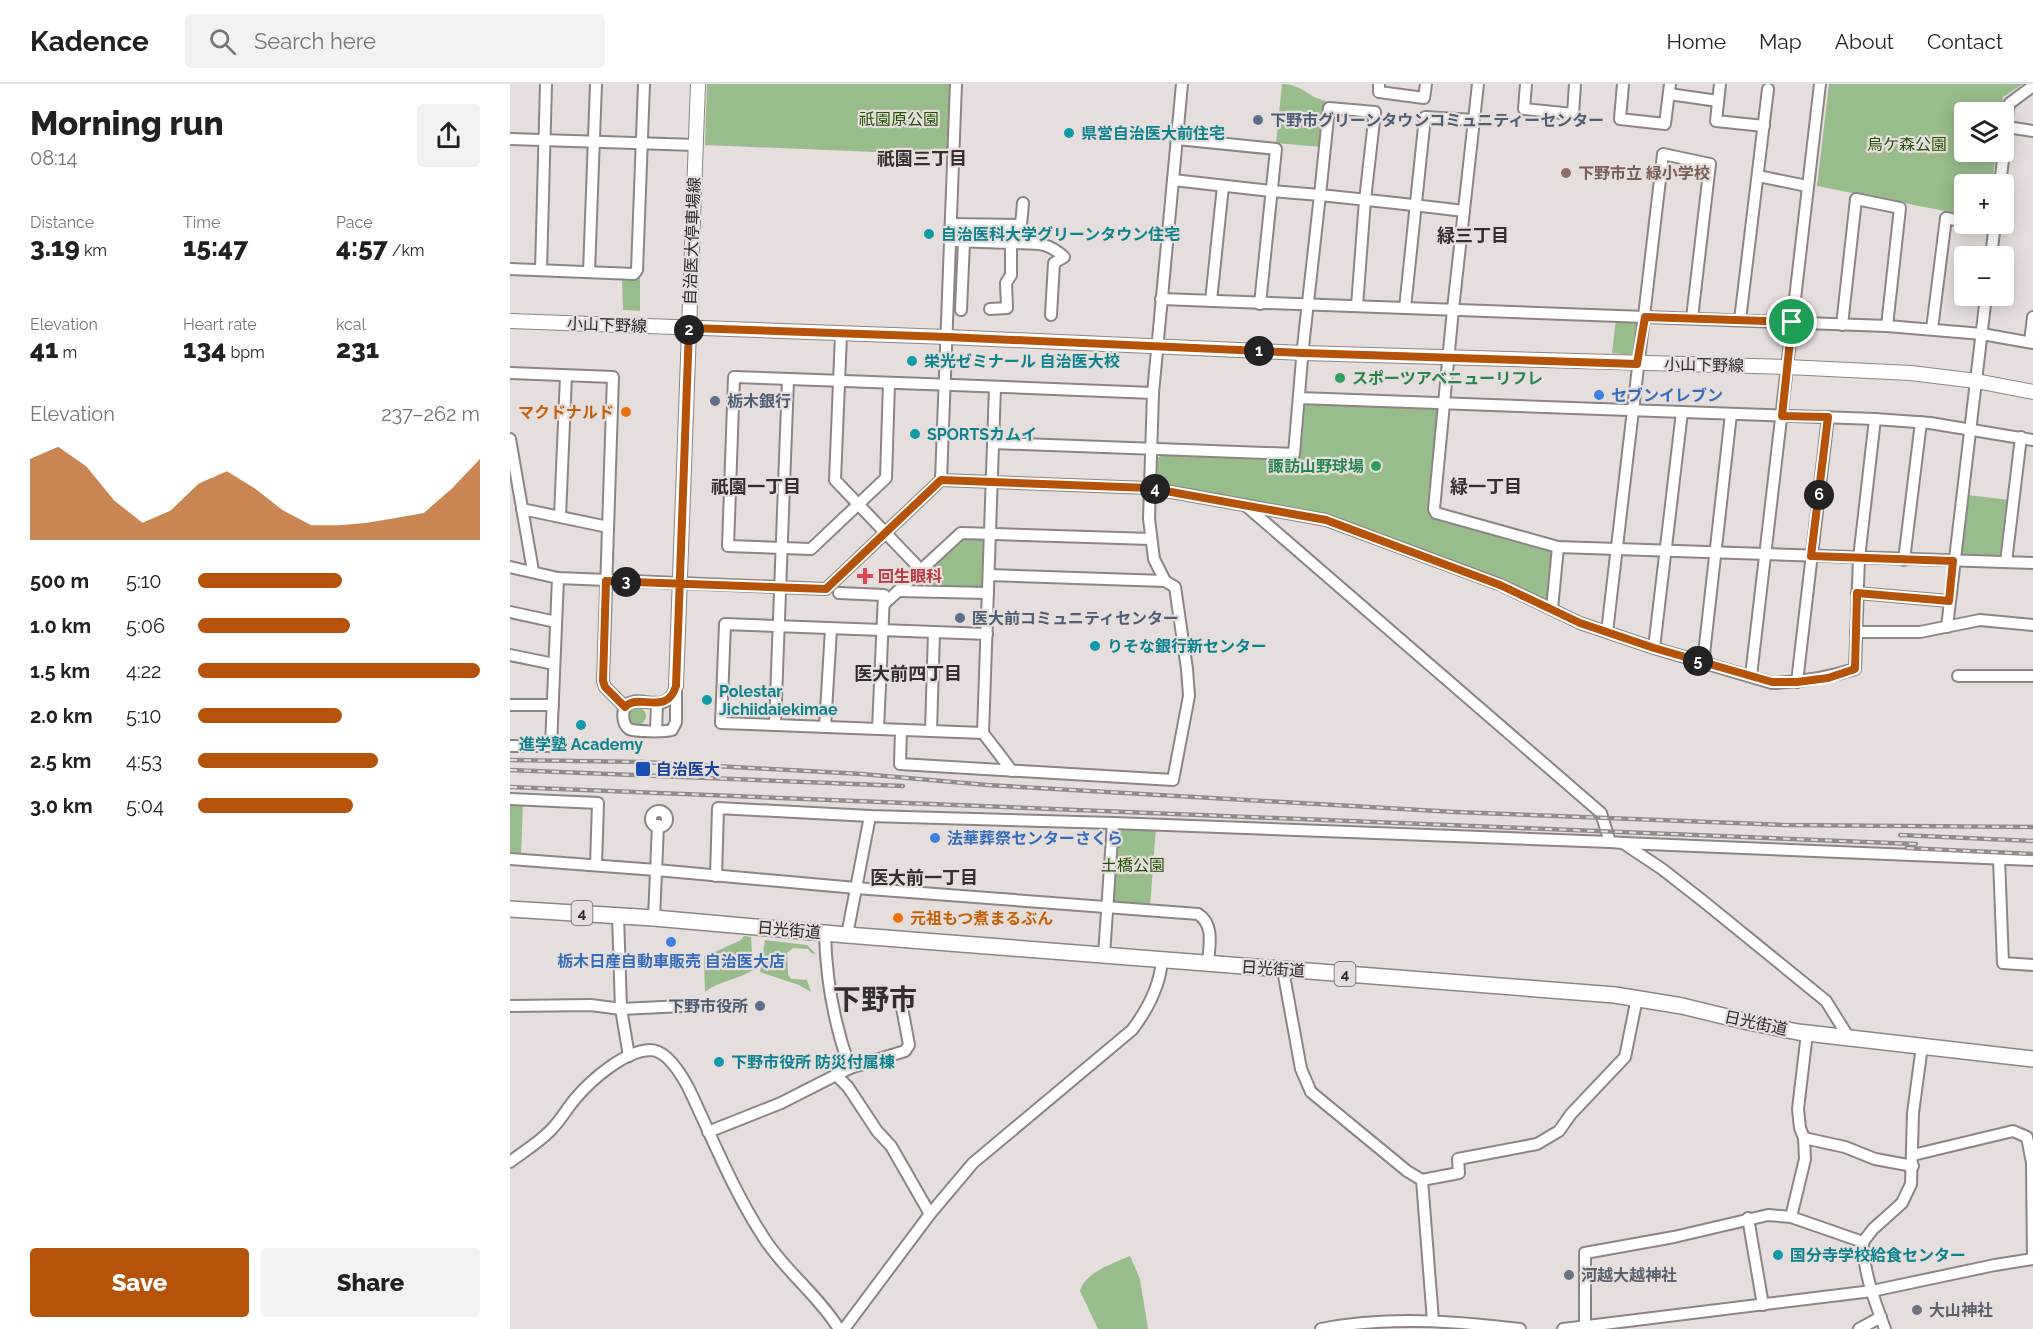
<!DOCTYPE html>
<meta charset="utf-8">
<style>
:root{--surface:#fff;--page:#f2f2f2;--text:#202124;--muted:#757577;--line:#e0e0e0;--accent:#b45309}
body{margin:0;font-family:Raleway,"Noto Sans JP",sans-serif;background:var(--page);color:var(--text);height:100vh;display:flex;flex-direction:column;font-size:22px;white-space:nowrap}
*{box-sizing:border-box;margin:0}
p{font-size:20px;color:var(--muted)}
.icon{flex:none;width:33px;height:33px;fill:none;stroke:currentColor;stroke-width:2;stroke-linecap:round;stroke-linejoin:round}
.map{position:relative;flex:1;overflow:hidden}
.side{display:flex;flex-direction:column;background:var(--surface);width:510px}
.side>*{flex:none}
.tools{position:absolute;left:1444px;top:18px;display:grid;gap:12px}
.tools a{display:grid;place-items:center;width:60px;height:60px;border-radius:6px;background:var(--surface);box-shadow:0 3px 15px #0003;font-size:30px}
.pin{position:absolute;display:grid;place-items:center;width:51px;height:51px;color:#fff;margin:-26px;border:3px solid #fff;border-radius:50%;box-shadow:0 2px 6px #0007}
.km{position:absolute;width:30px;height:30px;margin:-15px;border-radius:50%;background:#222;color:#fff;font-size:16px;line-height:30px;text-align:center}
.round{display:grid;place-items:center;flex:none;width:63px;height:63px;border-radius:6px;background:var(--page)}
.summary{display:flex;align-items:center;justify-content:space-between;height:102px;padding:0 30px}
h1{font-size:33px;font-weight:800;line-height:45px}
.stats{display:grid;grid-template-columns:repeat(3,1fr);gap:9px;height:102px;padding:6px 30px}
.stats div{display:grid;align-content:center}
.stats b{font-size:26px;font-weight:800}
.stats small{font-size:16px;font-weight:400}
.stats p{font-size:16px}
.chart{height:168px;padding:12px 30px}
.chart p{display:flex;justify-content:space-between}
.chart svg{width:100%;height:108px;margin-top:6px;fill:var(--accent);opacity:.7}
.primary-button{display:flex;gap:12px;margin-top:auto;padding:12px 30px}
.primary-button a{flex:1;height:69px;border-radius:6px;background:var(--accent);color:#fff;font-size:24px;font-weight:800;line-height:69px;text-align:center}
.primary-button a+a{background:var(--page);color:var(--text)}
ul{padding:0 30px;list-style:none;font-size:20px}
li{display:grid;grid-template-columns:96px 72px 1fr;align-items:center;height:45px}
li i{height:15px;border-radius:8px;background:var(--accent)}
header{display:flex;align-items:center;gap:36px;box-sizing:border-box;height:84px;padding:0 30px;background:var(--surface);border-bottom:2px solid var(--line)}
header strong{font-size:28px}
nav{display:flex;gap:33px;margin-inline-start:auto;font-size:21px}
.search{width:420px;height:54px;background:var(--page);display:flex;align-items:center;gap:15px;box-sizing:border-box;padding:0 21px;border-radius:6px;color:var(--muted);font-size:22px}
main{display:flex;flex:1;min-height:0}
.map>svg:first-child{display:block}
</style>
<header>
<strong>Kadence</strong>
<div class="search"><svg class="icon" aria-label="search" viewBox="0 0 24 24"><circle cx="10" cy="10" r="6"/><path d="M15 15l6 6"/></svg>Search here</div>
<nav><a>Home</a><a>Map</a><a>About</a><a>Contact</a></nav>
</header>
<main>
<section class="side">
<div class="summary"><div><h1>Morning run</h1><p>08:14</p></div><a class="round"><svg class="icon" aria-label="share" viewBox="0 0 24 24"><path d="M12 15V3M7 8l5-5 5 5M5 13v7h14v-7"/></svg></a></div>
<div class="stats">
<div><p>Distance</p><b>3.19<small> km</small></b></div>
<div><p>Time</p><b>15:47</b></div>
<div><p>Pace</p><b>4:57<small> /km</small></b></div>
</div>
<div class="stats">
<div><p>Elevation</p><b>41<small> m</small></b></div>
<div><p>Heart rate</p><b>134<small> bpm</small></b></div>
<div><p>kcal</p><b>231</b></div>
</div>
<div class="chart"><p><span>Elevation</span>237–262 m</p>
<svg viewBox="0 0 160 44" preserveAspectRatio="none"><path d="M0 44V11L10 6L20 14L30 28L40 37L50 32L60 21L70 16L80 23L90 32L100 38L110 38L120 37L130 35L140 33L150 23L160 11V44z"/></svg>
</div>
<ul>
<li><b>500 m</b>5:10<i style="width:51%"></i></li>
<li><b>1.0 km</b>5:06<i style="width:54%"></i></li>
<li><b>1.5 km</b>4:22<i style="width:100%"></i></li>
<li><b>2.0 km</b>5:10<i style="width:51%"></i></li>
<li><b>2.5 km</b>4:53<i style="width:64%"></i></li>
<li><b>3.0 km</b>5:04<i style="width:55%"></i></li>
</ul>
<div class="primary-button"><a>Save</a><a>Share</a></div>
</section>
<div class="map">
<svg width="1523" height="1245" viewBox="0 0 1523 1245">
<rect width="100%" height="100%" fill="#e5dedc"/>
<g fill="#99bc8c">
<polygon points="197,0 440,0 437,71 195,61"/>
<path d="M772 0C792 0 797 13 816 17L811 63 766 59Z"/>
<polygon points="1319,0 1513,0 1493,13 1491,28 1455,28 1455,68 1486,68 1482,100 1455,100 1455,131 1307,102"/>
<polygon points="112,192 130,193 130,227 113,226"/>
<polygon points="1106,234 1125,236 1129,241 1126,267 1121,271 1102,269"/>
<polygon points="797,318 926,323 930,327 919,430 1040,465 1044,470 1039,514 1034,517 856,447 650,402 647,397 648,374 652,371 787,374 792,321"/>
<polygon points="1457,411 1500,416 1493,470 1490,474 1454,473 1450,469"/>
<polygon points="452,453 473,453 477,457 475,501 471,505 406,503 404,498"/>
<circle cx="127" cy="632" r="9"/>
<polygon points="0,719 13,719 11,772 0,771"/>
<polygon points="610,741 646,743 640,823 605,820 601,817 606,745"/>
<path d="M234 852 241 853 243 886C228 896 210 896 195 908L194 873 231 856Z"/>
<polygon points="255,856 297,861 306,870 301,869 298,865 283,864 277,869 278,890 281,895 297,896 301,908 289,901 250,888"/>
<path d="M620 1172 630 1195 638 1245H588L570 1207C575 1188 604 1179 620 1172Z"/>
</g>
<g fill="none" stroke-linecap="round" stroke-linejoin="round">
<g stroke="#8b8583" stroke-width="14">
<g id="minor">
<polyline points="869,0 869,8 914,14 916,0"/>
<polyline points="968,0 943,225 924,425 926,429 1048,463 1523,479"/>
<polyline points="1016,0 1014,25 1063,30 1065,0"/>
<polyline points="1113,0 1110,35 1155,40 1160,0"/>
<polyline points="1210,0 1206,37 1254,42"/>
<polyline points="1159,10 1208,17"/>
<polyline points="1497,43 1523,47"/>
<polyline points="0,55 186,61"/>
<polyline points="667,55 766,65 750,220"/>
<polyline points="1494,65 1498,23 1500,19 1523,2"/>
<polyline points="1248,92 1297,102"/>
<polyline points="1490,100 1494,68"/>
<polyline points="441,140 511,141 513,119"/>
<polyline points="1460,140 1484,144"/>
<polyline points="441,157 501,159 501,191 496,199 497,224 480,225"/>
<path d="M501 159C524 160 536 156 554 173L544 179 541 231"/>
<polyline points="1481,172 1485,140"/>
<polyline points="0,185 124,190 127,186 134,0"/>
<polyline points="31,186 36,0"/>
<polyline points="79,188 86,0"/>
<polyline points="651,215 1377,242 1472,250 1523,259"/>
<polyline points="701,217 713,102"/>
<path d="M847 222 855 116 865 28 819 24 810 111C858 116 906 121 954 127"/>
<polyline points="895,224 915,33 964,36"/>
<polyline points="451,226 454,158"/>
<polyline points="1230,236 1258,5"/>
<polyline points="1332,241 1346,115 1390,124 1377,242"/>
<polyline points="1422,245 1436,134 1455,138"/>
<polyline points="331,250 325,396 411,486"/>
<polyline points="1520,258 1523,233"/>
<polyline points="0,289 103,293 93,597 95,603 115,623"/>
<polyline points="278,295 265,641 473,649"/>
<path d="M379 299 376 394 301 465 218 462 224 293C364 298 503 303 643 309"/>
<polyline points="485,303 473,649 502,687"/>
<polyline points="789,314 1365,335 1420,339 1523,356"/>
<polyline points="0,355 23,487"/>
<polyline points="483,359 784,370 793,263 810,111 761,107 663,96"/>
<path d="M431 396 639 404 816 436 991 501 1070 539 1144 564 1262 599C1292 598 1317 594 1345 585L1349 474 1365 335"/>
<polyline points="735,421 1091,729 1100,758 1113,759 1152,785 1193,817 1316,917 1339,954"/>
<polyline points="12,425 98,443"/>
<polyline points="50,432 56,292"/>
<polyline points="1394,476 1411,338"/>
<polyline points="1496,478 1511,353"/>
<polyline points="0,483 48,494 316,505 431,396 446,0"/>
<polyline points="479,491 655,497"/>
<polyline points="388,507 478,509"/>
<polyline points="329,509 374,511 368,645"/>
<polyline points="1347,509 1439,517"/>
<polyline points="374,520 451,449 641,455"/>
<polyline points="1042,525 1048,463"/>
<polyline points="0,528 46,538"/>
<polyline points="1437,543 1476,212"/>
<polyline points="1097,548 1153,70 1200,80 1182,234"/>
<polyline points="1346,548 1410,548 1470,536 1523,541"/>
<polyline points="1144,564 1172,328"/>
<polyline points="0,571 44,580"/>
<polyline points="1193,579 1221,330"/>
<polyline points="1241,592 1310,0"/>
<polyline points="1448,592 1523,592"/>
<polyline points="1287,598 1318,333"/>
<path d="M166 602V638L162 646C154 648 126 648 119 645 112 640 111 625 118 620 132 610 157 633 166 602Z"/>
<polyline points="0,621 43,621"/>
<polyline points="265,641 211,639 215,540 477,550"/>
<polyline points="315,643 321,545"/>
<polyline points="391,646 390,680 663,696 679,612 677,585 665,503 655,497 644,475 639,435 643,309 672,0"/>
<polyline points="146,647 147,619"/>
<polyline points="421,647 424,548"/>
<polyline points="0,662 41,662 48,494"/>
<polyline points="0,715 88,719 86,781"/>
<circle cx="149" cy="735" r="8"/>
<polyline points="1113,759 1523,776"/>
<path d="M0 775 146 786 346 804 688 830C705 841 699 862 698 880"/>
<polyline points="1489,775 1493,879 1523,881"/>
<polyline points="206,792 208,724 360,732 603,739 1100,758"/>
<polyline points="108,831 111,925 119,972"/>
<polyline points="144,834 148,741"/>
<polyline points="337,851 360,732"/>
<polyline points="594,871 603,739"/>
<polyline points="773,886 791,985 801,1008 897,1087 912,1096 949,1089 948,1075 1027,1060 1049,1047 1061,1030 1115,973 1127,914"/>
<polyline points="0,922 81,921 111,925 173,922"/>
<polyline points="1297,949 1288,1025 1290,1044 1294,1054 1295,1075 1281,1133 1353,1158"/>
<polyline points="340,984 395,967 399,961 391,918"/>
<polyline points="326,991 338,1003 367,1047 381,1062 420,1130"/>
<path d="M198 1048 271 1019 340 984C324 940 316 896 315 849"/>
<polyline points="1294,1054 1335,1063 1365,1075 1403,1082"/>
<path d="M0 1078C13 1068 28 1059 40 1047 50 1037 56 1026 65 1015 81 996 114 967 140 966 157 966 171 990 178 1003 202 1053 223 1107 254 1154 275 1187 308 1211 329 1245"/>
<polyline points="912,1096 923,1237"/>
<polyline points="1238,1134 1253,1221"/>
<polyline points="1075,1241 1075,1169 1164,1153 1258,1131 1281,1133"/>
<path d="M334 1245 420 1130 463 1079 622 946C638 925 650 901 652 876"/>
<path d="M811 1245C876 1232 945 1237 1010 1245"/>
<polyline points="1053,1245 1362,1207 1485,1181 1523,1175 1522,1079 1517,1053 1503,1047 1403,1071"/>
<polyline points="1349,1245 1371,1233"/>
<path d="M1375 1245C1365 1218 1353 1187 1353 1158L1363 1145 1392 1119 1401 1100 1403 1029 1412 962"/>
</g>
</g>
<g stroke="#8b8583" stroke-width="16">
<g id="major">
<polyline points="0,237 437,253 793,269 1277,283 1401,289 1466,297 1523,308"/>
<polyline points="166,602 188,0"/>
</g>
</g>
<g stroke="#8b8583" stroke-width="18">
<polyline id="highway" points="0,825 144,834 337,851 1105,911 1172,922 1238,938 1288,948 1523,975"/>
</g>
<use href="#minor" stroke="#fff" stroke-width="10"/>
<use href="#major" stroke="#fff" stroke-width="14"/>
<use href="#highway" stroke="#fff" stroke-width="15"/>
<g stroke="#918c8b" stroke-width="4.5">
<g id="rail">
<polyline points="0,676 133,678 352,690 477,701 945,728 1274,741 1523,743"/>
<polyline points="0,686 393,702"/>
<polyline points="0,703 1406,760"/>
<polyline points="1390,751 1523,757"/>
<polyline points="1397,764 1523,770"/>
</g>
</g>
<use href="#rail" stroke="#e5dedc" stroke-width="2" stroke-dasharray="7" stroke-linecap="butt"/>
</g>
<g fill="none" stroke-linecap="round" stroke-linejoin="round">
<g stroke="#fff" stroke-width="12">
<path id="route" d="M1282 238 1135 233 1127 280 793 269 437 253 179 244 166 602C157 633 128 608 115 623L95 603 93 597 96 497 316 505 431 396 639 404 816 436 990 501 1070 539 1144 564 1262 598H1287L1318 594 1345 585 1347 509 1439 517 1443 477 1301 472 1318 333 1272 332 1282 238"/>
</g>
<use href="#route" stroke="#b45309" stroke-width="8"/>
</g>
<g fill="#5c6f8a" stroke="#e5dedc" stroke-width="2">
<circle cx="748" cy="36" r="6"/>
<circle cx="205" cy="317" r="6"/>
<circle cx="450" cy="534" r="6"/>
<circle cx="250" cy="922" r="6"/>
</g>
<g fill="#0f9aa8" stroke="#e5dedc" stroke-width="2">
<circle cx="559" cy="49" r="6"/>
<circle cx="419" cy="150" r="6"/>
<circle cx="402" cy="277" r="6"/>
<circle cx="405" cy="350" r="6"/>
<circle cx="585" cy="562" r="6"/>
<circle cx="197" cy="616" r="6"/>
<circle cx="71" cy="641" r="6"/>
<circle cx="209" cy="978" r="6"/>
<circle cx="1268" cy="1171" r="6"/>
</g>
<circle fill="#8d6e63" stroke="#e5dedc" stroke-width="2" cx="1056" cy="89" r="6"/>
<g fill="#2e9e5b" stroke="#e5dedc" stroke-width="2">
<circle cx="830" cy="294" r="6"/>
<circle cx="866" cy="382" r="6"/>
</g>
<g fill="#3f7fe0" stroke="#e5dedc" stroke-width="2">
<circle cx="1089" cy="311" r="6"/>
<circle cx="425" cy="754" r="6"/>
<circle cx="161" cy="858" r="6"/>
</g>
<g fill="#e8710a" stroke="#e5dedc" stroke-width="2">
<circle cx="116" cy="328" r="6"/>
<circle cx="388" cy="834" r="6"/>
</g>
<path fill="#e0444e" stroke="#e5dedc" stroke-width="2" d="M352 483h6v6h6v6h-6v6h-6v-6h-6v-6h6z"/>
<rect fill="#1a4fb4" stroke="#e5dedc" stroke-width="2" x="125" y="677" width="16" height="16" rx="3"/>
<g fill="#6b7280" stroke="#e5dedc" stroke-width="2">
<circle cx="1059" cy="1191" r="6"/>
<circle cx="1407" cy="1226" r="6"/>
</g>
<g text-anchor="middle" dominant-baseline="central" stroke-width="4.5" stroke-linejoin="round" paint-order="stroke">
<g fill="#e5dedc" stroke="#635f5e" stroke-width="1.5">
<rect x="61.5" y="817" width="21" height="24" rx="4.5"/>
<rect x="824.5" y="878" width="21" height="24" rx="4.5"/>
</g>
<g font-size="15" font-weight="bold" fill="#2b2828">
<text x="72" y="829">4</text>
<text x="835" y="890">4</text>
</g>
<g font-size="16" fill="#235207" stroke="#e5dedc">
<text x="389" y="35">祇園原公園</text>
<text x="1397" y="60">烏ケ森公園</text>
<text x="623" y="781">土橋公園</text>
</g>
<g font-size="16" font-weight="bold" fill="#4e5e75" stroke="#e5dedc" text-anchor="start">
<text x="760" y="36">下野市グリーンタウンコミュニティーセンター</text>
<text x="217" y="317">栃木銀行</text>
<text x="462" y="534">医大前コミュニティセンター</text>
<text x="238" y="922" text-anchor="end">下野市役所</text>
</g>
<g font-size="16" font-weight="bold" fill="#0d838f" stroke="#e5dedc" text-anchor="start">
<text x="571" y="49">県営自治医大前住宅</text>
<text x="431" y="150">自治医科大学グリーンタウン住宅</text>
<text x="414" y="277">栄光ゼミナール 自治医大校</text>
<text x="417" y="350">SPORTSカムイ</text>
<text x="597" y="562">りそな銀行新センター</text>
<text x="209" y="607">Polestar<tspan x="209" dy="18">Jichiidaiekimae</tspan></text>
<text x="71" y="660" text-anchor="middle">進学塾 Academy</text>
<text x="221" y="978">下野市役所 防災付属棟</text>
<text x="1280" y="1171">国分寺学校給食センター</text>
</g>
<g font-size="16" font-weight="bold" fill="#785e54" stroke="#e5dedc" text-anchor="start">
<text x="1068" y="89">下野市立 緑小学校</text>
</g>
<g font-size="16" fill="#2b2828" stroke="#e5dedc">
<text transform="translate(182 157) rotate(-88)">自治医大停車場線</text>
<text transform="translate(97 241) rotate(2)">小山下野線</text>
<text transform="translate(1194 281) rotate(1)">小山下野線</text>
<text transform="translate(279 846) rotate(5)">日光街道</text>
<text transform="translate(763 885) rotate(4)">日光街道</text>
<text transform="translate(1246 939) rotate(12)">日光街道</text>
</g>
<g font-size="16" font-weight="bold" fill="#27864d" stroke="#e5dedc" text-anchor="start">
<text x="842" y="294">スポーツアベニューリフレ</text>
<text x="854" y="382" text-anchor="end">諏訪山野球場</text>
</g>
<g font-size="16" font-weight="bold" fill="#366cbe" stroke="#e5dedc" text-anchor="start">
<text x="1101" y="311">セブンイレブン</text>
<text x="437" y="754">法華葬祭センターさくら</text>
<text x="161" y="877" text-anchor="middle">栃木日産自動車販売 自治医大店</text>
</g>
<g font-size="16" font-weight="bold" fill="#c56008" stroke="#e5dedc" text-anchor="end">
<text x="104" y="328">マクドナルド</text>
<text x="400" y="834" text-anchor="start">元祖もつ煮まるぶん</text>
</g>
<g font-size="16" font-weight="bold" fill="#be3a42" stroke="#e5dedc" text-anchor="start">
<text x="368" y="492">回生眼科</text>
</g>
<g font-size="16" font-weight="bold" fill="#164399" stroke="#e5dedc" text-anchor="start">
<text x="146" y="685">自治医大</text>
</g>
<g font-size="16" font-weight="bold" fill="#5b616d" stroke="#e5dedc" text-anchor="start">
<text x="1071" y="1191">河越大越神社</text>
<text x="1419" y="1226">大山神社</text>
</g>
<g font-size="18" font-weight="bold" fill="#342e2c" stroke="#e5dedc">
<text x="412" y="74">祇園三丁目</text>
<text x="963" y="151">緑三丁目</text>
<text x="246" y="402">祇園一丁目</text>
<text x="976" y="402">緑一丁目</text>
<text x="398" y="589">医大前四丁目</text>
<text x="414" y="793">医大前一丁目</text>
</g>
<g font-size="28" font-weight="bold" fill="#342e2c" stroke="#e5dedc">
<text x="365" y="915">下野市</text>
</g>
</g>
</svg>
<div class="tools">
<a><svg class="icon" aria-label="layers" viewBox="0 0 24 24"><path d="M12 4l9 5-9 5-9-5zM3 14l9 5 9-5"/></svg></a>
<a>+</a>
<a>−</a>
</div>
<div class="pin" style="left:1282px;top:238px;background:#1e9e55"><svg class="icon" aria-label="arrive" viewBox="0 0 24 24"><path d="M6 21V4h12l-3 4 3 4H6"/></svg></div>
<b class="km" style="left:749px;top:267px">1</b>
<b class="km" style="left:179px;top:246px">2</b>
<b class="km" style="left:116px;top:498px">3</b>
<b class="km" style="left:645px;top:405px">4</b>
<b class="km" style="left:1188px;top:577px">5</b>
<b class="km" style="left:1309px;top:411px">6</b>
</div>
</main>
